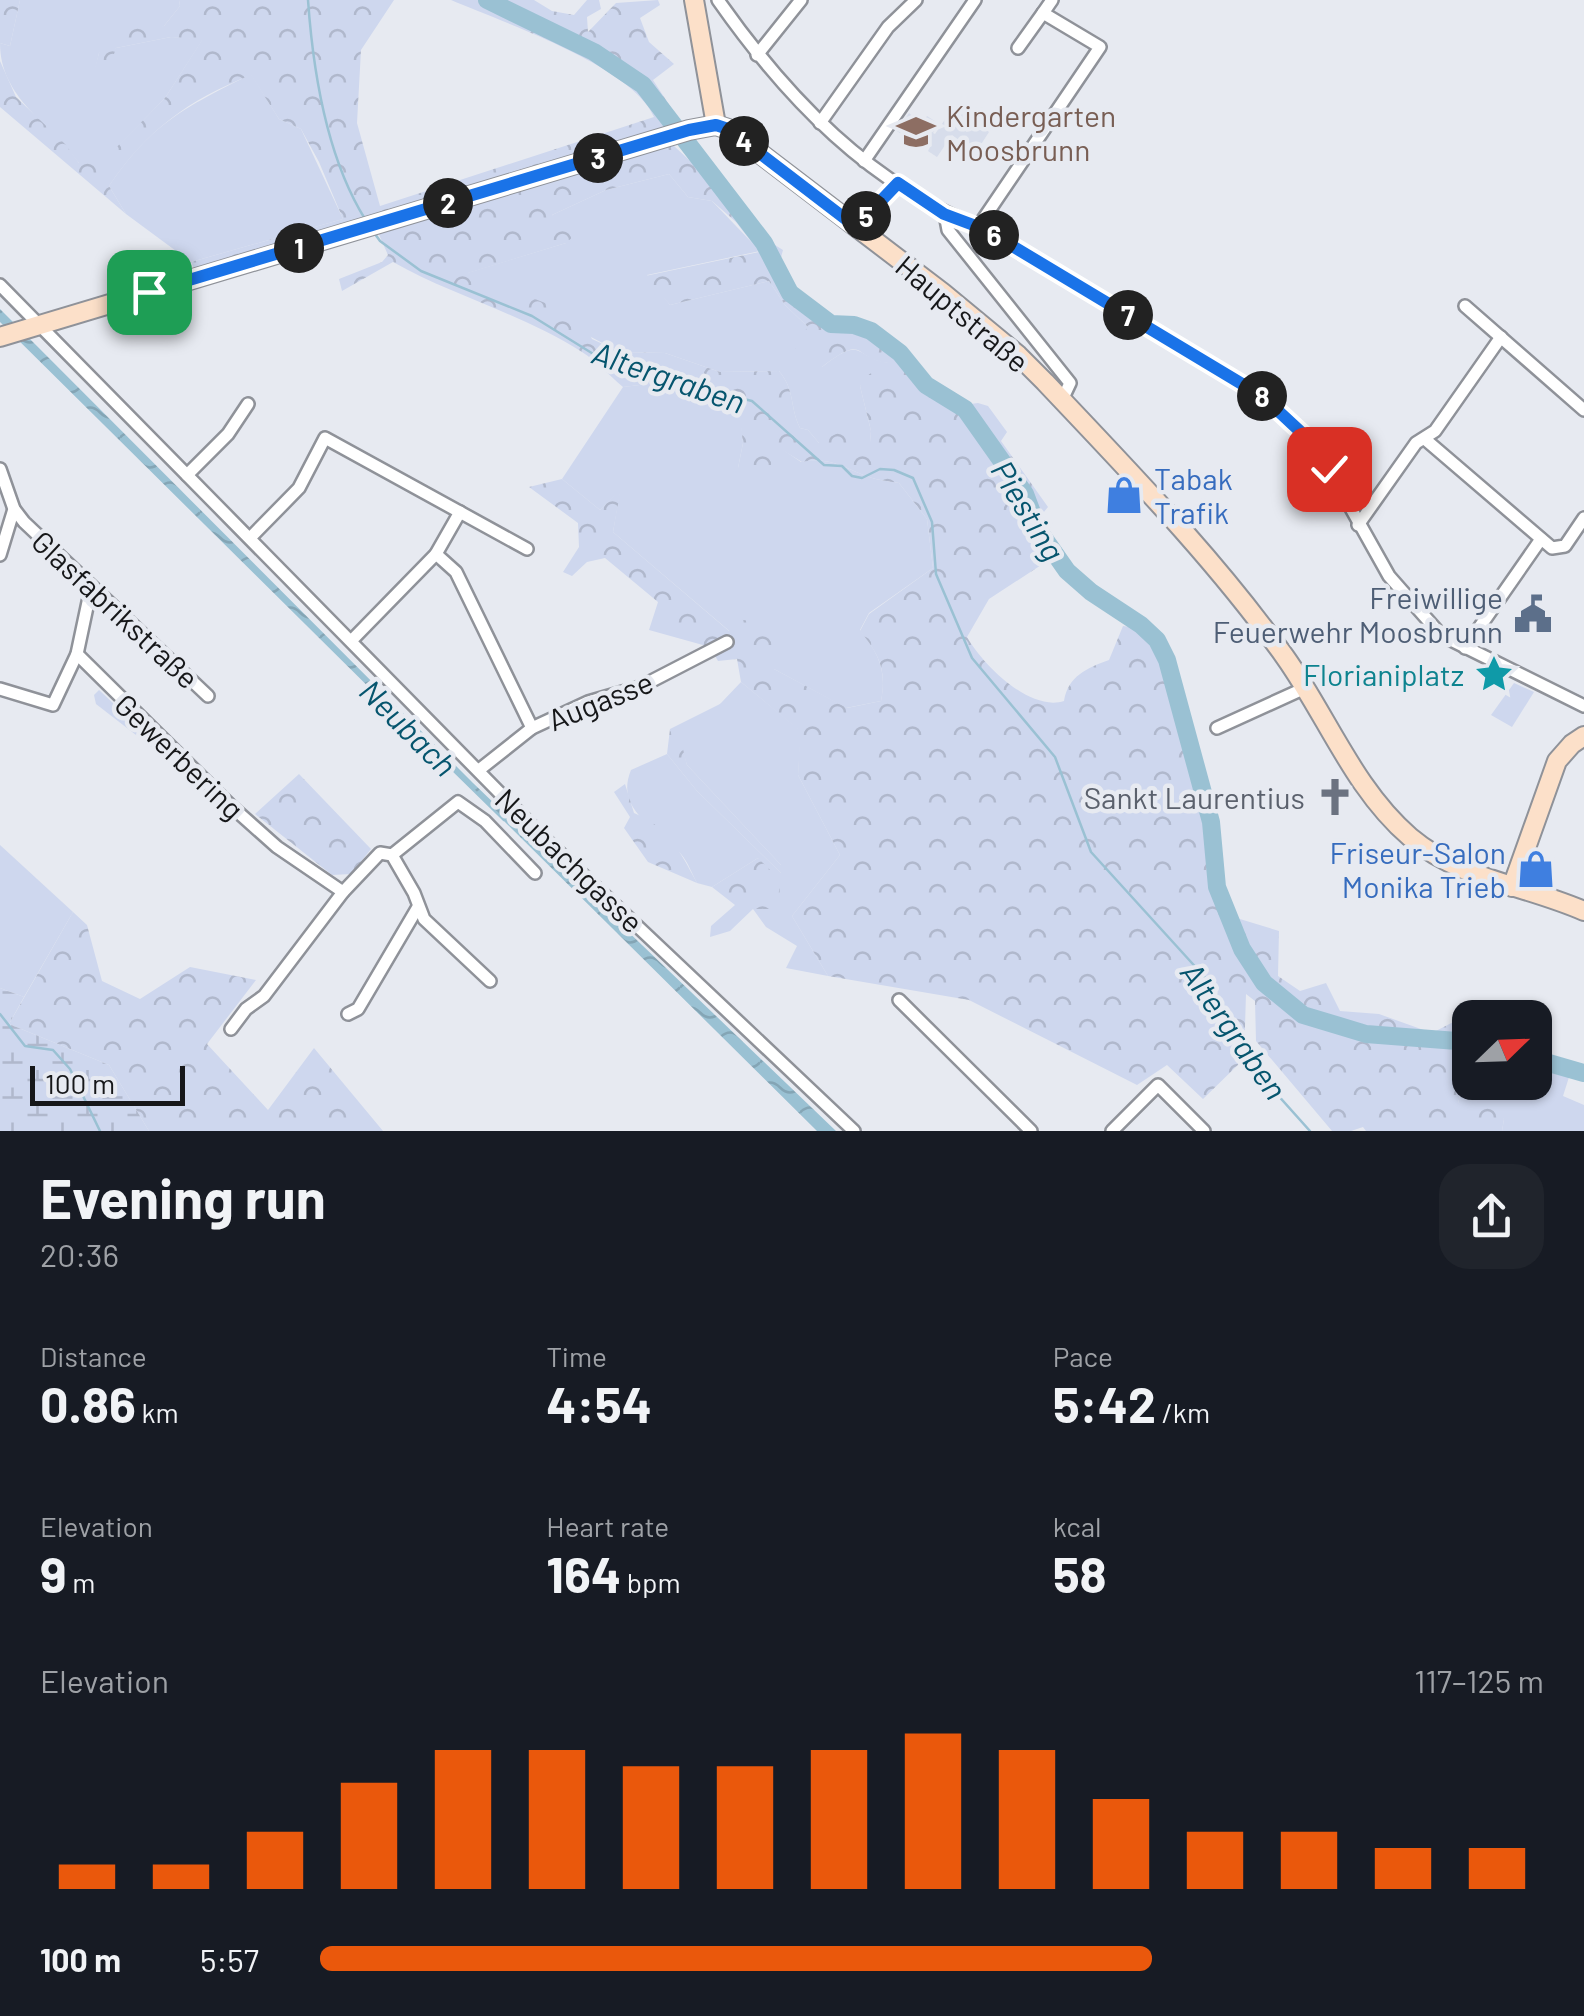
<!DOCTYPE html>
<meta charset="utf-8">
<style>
:root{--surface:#171b24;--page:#20242c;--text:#f1f3f6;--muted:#9ea1a6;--accent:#ea580c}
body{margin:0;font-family:Barlow,sans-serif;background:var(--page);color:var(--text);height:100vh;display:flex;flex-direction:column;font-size:38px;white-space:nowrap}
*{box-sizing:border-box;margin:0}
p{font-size:32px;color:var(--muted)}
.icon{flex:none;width:55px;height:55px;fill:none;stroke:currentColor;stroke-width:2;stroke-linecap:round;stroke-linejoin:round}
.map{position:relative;height:1131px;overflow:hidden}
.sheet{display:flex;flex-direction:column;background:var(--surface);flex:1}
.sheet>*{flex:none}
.needle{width:65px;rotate:67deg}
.controls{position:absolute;left:1452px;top:1000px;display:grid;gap:20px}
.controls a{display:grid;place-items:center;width:100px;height:100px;border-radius:20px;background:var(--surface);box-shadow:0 2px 8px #0004;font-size:50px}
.scale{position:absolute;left:30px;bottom:25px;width:155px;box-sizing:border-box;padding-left:10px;border:5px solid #161719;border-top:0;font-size:28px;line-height:35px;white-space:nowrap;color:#161719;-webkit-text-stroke:8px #e7eaf1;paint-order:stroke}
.pin{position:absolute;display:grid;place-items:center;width:85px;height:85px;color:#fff;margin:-42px;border-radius:20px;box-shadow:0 5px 15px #0006}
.km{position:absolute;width:50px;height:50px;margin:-25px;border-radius:50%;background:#222;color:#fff;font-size:28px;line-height:50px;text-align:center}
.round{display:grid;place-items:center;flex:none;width:105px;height:105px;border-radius:30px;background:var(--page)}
.headline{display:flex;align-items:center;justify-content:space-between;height:170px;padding:0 40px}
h1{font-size:55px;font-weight:700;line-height:75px}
.metrics{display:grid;grid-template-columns:repeat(3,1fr);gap:15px;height:170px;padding:10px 40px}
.metrics div{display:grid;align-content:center}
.metrics b{font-size:50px;font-weight:700}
.metrics small{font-size:28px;font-weight:400}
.metrics p{font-size:28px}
.chart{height:280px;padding:20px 40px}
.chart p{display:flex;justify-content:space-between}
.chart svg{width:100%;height:180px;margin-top:10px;stroke:var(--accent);stroke-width:6}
ul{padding:0 40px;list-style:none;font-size:32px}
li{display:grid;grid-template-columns:160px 120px 1fr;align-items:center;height:75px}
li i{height:25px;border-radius:12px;background:var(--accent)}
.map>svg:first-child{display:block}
</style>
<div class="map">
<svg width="1584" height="1131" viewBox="0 0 1584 1131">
<defs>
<pattern id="forest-crowns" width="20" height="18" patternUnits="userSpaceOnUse" patternTransform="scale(2.5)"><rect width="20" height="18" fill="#ced7ee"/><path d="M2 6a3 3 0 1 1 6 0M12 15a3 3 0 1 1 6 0" fill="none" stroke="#b0b8cc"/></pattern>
<pattern id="wetland-marsh" width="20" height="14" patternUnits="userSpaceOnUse" patternTransform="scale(2.5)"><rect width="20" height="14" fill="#ced7ee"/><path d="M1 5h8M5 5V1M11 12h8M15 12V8" fill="none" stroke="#b0b8cc"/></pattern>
<pattern id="water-waves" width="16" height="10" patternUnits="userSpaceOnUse" patternTransform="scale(2.5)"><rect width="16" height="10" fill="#9ac1d3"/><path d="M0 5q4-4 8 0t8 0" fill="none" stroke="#84a5b5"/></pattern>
</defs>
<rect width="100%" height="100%" fill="#e7eaf1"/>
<polygon fill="#d7ddeb" points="953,108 968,118 961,128 967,132 975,122 989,132 976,152 952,135 937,157 928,151 930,147 911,135 907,138 897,131 909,113 921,124 927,116 939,124 933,133 935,134"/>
<g fill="#ced7ee">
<path d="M20 0H179L180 6 164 26 99 53 95 70 116 48 171 37 203 39 165 98 102 163H79C49 122 0 98 0 43L10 46Z"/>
<path d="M251 74 279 119 301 129 343 219 191 262 126 214 109 186C152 123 184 108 251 74Z"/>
<path d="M669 174 688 197 712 201 760 251 647 275 670 305 769 281 785 305 808 327 822 367C866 333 852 359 891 363L860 386 871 431 870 442 819 443 808 430 800 428C789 405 796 392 779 371L720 372 665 353 620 352 467 273 566 243 552 215 606 190Z"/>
<path d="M648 384 689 394 741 420 743 443 738 468 779 447 801 462C827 456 843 467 866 476 876 480 888 481 899 483L927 519 933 568 869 613 860 630C879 654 887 671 881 701L846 708 774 669 613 532 620 490 600 510 562 479 623 387Z"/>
<path d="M741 682 801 731 798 775 840 855 792 916 828 976 786 968 797 946 766 927 753 909H779L758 858 712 887 697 883C692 874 688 862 681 854 658 828 614 811 631 770L667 754 697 791 781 873V865L687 765 681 745Z"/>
<polygon points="1514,683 1534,692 1512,727 1491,715"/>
<polygon points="99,690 160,747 158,752 96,704 94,695"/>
<polygon points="0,845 73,912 24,997 0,988"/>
<polygon points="1470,1058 1470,1082 1535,1082 1535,1064 1570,1074 1563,1096 1584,1105 1584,1131 1502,1131 1504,1119 1458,1103"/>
</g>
<g fill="url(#forest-crowns)" fill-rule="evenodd">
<polygon points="0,0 20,0 10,46 0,43"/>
<path d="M179 0H394L361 50 357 123 380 206 654 117C633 66 502 22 451 0H534L552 11 574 15 587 0H599L601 9 587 17 588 32 616 3 658 0 660 5 640 18 649 42 674 64 653 80 677 117 674 146 732 200 757 234 783 250 777 272 791 292 831 317 850 318 896 353 919 385 955 406 978 403 988 406 1007 432 1001 441 1048 507 1039 518 1061 552 989 599 967 637C983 665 1030 712 1064 701 1068 676 1087 668 1109 660L1123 626 1144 629C1187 705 1208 829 1230 916L1279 931 1278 976 1300 991 1326 983 1340 1011 1379 1014 1432 1033 1461 1018 1460 1037 1470 1039V1058L1458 1103 1492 1105 1504 1119 1502 1131H1366L1363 1127 1351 1131H1332L1256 1041 1255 1001 1246 994 1244 1059 1203 1099 1167 1065 1137 1085 969 1000 828 976 792 916 840 855 798 775 800 731 741 682 737 659 718 661 710 647 649 630 658 602 605 558 587 562 572 576 563 572 579 547 578 523 529 487 562 479 600 510 621 488 613 532 729 631 737 619 763 623 779 641 774 669 847 708 881 701C887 670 879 654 860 631L869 614 933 568 927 519 899 483C888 481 876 480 866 476 843 467 827 456 802 462L779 448 768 471 751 475 738 468 743 443 740 420 689 395 656 401 648 384 623 387C609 375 596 361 582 352 523 314 453 296 393 262L342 291 339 279 382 262 388 255 373 221 197 274 191 262 343 219 319 162 301 129 279 119 251 75C188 100 147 130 109 186L126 214 0 107V61L16 97 65 144 79 163H101L165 98 202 40 171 37 116 48 110 66 94 71 99 53 118 29 164 26 180 6ZM669 174 688 197 712 201 736 222 759 252 645 276 670 305 769 281 785 305 808 327 794 345 802 361 822 367C868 332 851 359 888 363L868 375 860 386 871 431 870 442 843 430 819 443 808 430 800 428C789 405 796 392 779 371L720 372 665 353 620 352 592 339 581 317 468 273 566 243 575 235 552 215 606 190Z"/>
<polygon points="722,703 682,745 687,765 781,865 782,874 697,791 667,754 670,729"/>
<polygon points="299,774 371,849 351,874 332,875 255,814"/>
<path d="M625 784 634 813C668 827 680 851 697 883L648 862 624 828 630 817 614 792Z"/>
<polygon points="758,858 780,880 779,909 753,909 730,931 710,937 711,926 735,905 712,887"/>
<polygon points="73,912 87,925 102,981 140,999 190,967 256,980 207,1044 268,1110 314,1048 383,1131 149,1131 109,1065 9,1024"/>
</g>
<polygon fill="url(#wetland-marsh)" points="0,988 24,997 9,1024 109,1065 149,1131 0,1131"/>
<polygon fill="url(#water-waves)" points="0,309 473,783 836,1131 817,1131 0,322"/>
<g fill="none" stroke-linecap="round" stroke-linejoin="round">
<g stroke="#9ac1d3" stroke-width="2.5">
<path d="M308 0C313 71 327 158 365 219"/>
<polyline points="375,234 380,241 421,271 532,316 603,360 666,380 752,401 824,465 842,466 852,476 862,478 880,469 894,470 913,478 932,522 936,574 972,658 1055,757 1091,852 1211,984 1259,1074 1310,1131"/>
<polyline points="410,728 504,820"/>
<polyline points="0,1014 25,1046 53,1050 70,1069 100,1131"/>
</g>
<g stroke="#9ac1d3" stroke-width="18">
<polyline points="487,0 594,52 643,85 764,243 790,293 831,324 854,325 871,331 900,353 926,385 965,409 1025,494 1039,531 1067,571 1091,592 1141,625 1157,640 1167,660 1211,822 1217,887 1242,949 1264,983 1303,1015 1366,1034 1470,1042"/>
<polyline points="1535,1059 1584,1073"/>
</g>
<g stroke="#8f9299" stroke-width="16">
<g id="minor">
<path d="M718 0C786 97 871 187 985 229L1261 396 1304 435 1329 469 1389 576 1441 635 1584 706"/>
<polyline points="1018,48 1043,13"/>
<polyline points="757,55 801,0"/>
<polyline points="820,123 888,27 916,0"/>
<polyline points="864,161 975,0"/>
<polyline points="945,214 948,230 1070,383 1062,400"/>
<polyline points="856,227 898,183"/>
<polyline points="978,227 1100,47 1043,13 1052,0"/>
<polyline points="0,285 544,838 854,1131"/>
<polyline points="1465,306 1584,410"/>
<polyline points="1426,440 1552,548 1565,546 1584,518"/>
<polyline points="0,469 14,509 24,522 208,696"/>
<polyline points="187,475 228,434 248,404"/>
<polyline points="1358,525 1416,443 1435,431 1501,337"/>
<polyline points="250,538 299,488 325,438 527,549"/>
<polyline points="436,554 456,572 532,728"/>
<polyline points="0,555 14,509"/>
<polyline points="352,640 436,554 460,512"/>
<polyline points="1465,648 1541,539"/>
<polyline points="77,654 231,806 277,847 343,892"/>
<polyline points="0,689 53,705 77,654 91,588"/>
<polyline points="1217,728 1305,688"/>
<polyline points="479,770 532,728 588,702 640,687 727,642"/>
<polyline points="392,855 458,802 485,821 535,873"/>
<polyline points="899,1000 1031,1131"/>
<polyline points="348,1014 358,1009 418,907"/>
<polyline points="231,1029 246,1009 264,996 343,892 380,853 392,855 414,893 424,919 490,981"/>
<polyline points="1112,1131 1158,1085 1204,1131"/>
</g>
</g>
<g stroke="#8f9299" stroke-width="22">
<g id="secondary">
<polyline points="694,0 716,125"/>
<path d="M0 337 689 130 716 125 728 129 943 293 1018 355 1045 382C1128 470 1215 559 1285 657 1327 716 1354 789 1410 837 1461 880 1525 885 1584 911"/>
<polyline points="1512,887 1557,761 1572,744 1584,736"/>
</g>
</g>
<use href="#minor" stroke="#fff" stroke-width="11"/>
<use href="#secondary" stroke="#fce0c9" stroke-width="18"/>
</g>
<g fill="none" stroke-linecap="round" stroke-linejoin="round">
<g stroke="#fff" stroke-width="20">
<polyline id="route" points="149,292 689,130 716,125 728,129 856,227 898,183 944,214 984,229 1262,396 1304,435 1329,469"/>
</g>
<use href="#route" stroke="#1a73e8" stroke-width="12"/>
</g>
<defs>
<g id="school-bare" transform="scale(3)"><path d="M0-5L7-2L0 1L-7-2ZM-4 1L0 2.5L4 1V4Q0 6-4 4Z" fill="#8d6e63" stroke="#e7eaf1" stroke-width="2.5" paint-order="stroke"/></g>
<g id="shop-bare" transform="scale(3)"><path d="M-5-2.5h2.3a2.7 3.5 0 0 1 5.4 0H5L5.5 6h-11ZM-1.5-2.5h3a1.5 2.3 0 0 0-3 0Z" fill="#3f7fe0" stroke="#e7eaf1" stroke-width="2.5" paint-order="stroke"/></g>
<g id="civic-bare" transform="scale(3)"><path d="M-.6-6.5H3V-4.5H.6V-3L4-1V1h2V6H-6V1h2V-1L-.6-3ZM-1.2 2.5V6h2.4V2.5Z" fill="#5c6f8a" stroke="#e7eaf1" stroke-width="2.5" paint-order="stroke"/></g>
<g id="sight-bare" transform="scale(3)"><path d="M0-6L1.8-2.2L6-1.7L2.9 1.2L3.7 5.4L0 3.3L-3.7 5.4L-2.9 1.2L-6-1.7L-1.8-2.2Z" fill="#0f9aa8" stroke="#e7eaf1" stroke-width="2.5" paint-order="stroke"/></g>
<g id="church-bare" transform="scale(3)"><path d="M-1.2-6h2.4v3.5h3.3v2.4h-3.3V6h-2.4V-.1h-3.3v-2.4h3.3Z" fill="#6b7280" stroke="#e7eaf1" stroke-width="2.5" paint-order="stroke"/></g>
</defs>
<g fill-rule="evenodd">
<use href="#school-bare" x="916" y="132"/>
<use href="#shop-bare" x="1124" y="495"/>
<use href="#civic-bare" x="1533" y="614"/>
<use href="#sight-bare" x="1494" y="674"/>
<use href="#church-bare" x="1335" y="797"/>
<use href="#shop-bare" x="1536" y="869"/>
</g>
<g text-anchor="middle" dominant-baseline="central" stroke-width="9" stroke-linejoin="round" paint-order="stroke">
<g font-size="30" fill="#785e54" stroke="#e7eaf1" text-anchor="start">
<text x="946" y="115">Kindergarten<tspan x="946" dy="34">Moosbrunn</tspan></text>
</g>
<g font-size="30" fill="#161719" stroke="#e7eaf1">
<text transform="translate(963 313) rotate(40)">Hauptstraße</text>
<text transform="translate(116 609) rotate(43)">Glasfabrikstraße</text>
<text transform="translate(600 700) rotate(-22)">Augasse</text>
<text transform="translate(180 756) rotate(44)">Gewerbering</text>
<text transform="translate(570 860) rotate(44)">Neubachgasse</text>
</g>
<g font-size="30" fill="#366cbe" stroke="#e7eaf1" text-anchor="start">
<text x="1154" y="478">Tabak<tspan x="1154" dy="34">Trafik</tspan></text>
<text x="1506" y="852" text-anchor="end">Friseur-Salon<tspan x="1506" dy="34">Monika Trieb</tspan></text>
</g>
<g font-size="30" fill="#4e5e75" stroke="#e7eaf1" text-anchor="end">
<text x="1503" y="597">Freiwillige<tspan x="1503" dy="34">Feuerwehr Moosbrunn</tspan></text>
</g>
<g font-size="30" fill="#0d838f" stroke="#e7eaf1" text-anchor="end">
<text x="1464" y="674">Florianiplatz</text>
</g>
<g font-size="30" fill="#5b616d" stroke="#e7eaf1" text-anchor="end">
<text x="1305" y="797">Sankt Laurentius</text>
</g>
<g font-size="32" font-style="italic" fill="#06556e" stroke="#e7eaf1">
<text transform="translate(669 376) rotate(19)">Altergraben</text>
<text transform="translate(1029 510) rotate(59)">Piesting</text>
<text transform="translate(409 727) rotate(45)">Neubach</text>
<text transform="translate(1235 1030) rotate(55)">Altergraben</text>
</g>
</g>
</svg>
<div class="controls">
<a><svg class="needle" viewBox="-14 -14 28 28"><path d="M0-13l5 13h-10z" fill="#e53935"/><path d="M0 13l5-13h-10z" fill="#9ea1a6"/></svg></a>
</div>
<div class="scale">100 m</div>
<div class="pin" style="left:149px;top:292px;background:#1e9e55"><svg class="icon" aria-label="arrive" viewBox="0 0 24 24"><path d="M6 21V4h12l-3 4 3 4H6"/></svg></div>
<div class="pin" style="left:1329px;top:469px;background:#d93025"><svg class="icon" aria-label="check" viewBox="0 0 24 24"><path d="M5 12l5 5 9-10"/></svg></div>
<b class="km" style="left:299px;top:248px">1</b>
<b class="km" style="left:448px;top:203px">2</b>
<b class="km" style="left:598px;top:158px">3</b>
<b class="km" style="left:744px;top:141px">4</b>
<b class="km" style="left:866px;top:216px">5</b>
<b class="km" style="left:994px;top:235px">6</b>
<b class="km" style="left:1128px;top:315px">7</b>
<b class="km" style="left:1262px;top:396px">8</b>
</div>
<section class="sheet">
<div class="headline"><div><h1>Evening run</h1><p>20:36</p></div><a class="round"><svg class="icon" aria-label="share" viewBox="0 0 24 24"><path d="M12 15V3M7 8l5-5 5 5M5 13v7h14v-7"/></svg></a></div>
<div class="metrics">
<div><p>Distance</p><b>0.86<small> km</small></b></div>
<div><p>Time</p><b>4:54</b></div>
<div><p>Pace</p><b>5:42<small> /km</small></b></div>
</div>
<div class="metrics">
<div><p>Elevation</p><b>9<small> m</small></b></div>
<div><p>Heart rate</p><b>164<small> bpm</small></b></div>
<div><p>kcal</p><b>58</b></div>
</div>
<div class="chart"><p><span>Elevation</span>117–125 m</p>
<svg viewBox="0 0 160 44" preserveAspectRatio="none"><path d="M5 44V38M15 44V38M25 44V30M35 44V18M45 44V10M55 44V10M65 44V14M75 44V14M85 44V10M95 44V6M105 44V10M115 44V22M125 44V30M135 44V30M145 44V34M155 44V34"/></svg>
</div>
<ul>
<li><b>100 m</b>5:57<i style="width:68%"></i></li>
</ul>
</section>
